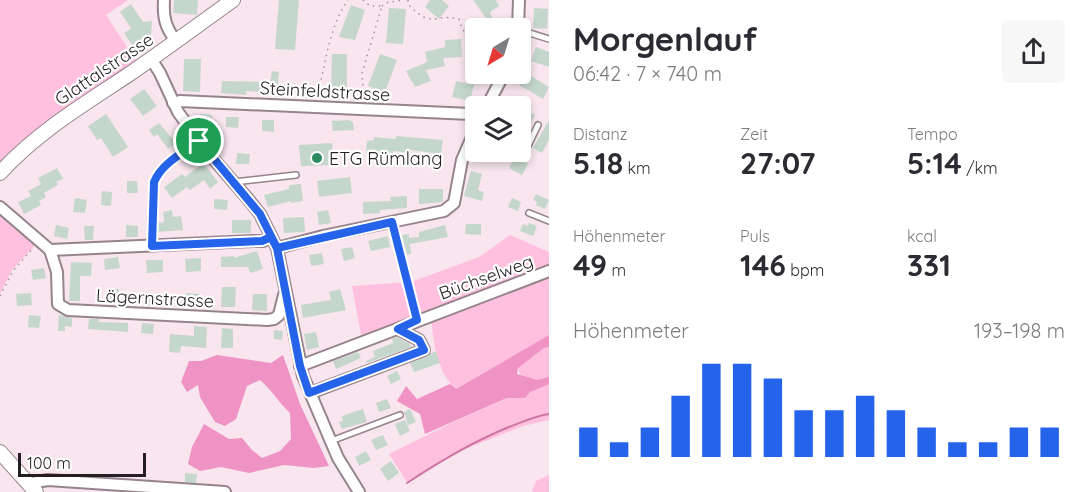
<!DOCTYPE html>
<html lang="de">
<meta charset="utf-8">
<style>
:root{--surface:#fff;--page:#f7f7f7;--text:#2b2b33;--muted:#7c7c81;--accent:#2563eb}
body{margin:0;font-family:Quicksand,sans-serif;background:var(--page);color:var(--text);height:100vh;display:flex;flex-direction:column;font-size:22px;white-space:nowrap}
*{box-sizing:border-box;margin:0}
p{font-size:20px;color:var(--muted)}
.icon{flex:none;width:33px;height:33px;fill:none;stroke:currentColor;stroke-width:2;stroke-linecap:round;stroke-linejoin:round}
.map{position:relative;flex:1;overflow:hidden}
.drawer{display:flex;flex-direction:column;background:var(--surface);width:540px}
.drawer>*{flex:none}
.needle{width:39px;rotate:218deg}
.buttons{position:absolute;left:465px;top:18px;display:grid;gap:12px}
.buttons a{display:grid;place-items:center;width:66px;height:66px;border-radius:6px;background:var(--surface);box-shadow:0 3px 9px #0003;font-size:30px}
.scale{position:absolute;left:18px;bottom:15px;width:128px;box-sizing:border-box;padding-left:6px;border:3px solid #251e22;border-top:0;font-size:16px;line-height:21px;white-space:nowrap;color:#251e22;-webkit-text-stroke:4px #fff;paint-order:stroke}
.pin{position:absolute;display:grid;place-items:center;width:51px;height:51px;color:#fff;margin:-26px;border:3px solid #fff;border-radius:50%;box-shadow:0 2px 6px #0007}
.round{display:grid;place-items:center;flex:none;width:63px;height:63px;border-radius:6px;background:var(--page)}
.overview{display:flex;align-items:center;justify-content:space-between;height:102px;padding:0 24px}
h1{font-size:33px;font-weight:700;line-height:45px}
.stats{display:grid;grid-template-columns:repeat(3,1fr);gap:9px;height:102px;padding:6px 24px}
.stats div{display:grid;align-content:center}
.stats b{font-size:30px;font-weight:700}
.stats small{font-size:16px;font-weight:400}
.stats p{font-size:16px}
.chart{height:168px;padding:12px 24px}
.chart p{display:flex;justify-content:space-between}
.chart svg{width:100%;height:108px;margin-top:6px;stroke:var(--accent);stroke-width:6}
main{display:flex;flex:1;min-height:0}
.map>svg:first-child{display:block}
</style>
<main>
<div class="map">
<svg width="549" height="492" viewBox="0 0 549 492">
<rect width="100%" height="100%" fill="#f8e5ee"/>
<g fill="#ffbfdf">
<polygon points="0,0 128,0 106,15 136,61 0,167"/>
<polygon points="0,212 36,244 12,270 0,294"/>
<path d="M510 235 549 252V335L456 389C437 374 432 336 431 314L362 340 352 286 411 282 479 257Z"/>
<polygon points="549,347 549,420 523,426 447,456 407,482 389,454 458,420 524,391 518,367 544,348"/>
<polygon points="549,475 549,492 532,492 536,481"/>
</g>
<g fill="#ef92c4">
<polygon points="549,335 549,347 544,348 518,368 517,374 537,380 549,377 549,384 530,392 525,398 507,398 425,434 420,414 397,401 406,386 417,399 450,384 456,389"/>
<path d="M217 355 271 363 283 355 300 404 329 466 314 468 284 465 249 473 221 467 200 471 188 464 192 447 204 424 229 439 242 438 252 450 262 458 280 451 291 439 290 413C279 403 272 390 260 380L247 386 236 419 225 426 215 422 200 397 198 385 187 392 181 382 189 361H201Z"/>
</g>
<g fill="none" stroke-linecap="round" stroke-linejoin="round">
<path stroke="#ce75a5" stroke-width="2" d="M407 483C440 461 472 442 509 427 522 422 535 416 549 414"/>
</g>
<g fill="#c5d7cd">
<polygon points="174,0 198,0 197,15 173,13"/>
<polygon points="279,0 299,0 295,50 275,49"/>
<polygon points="430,0 442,0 449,6 439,19 425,7"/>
<polygon points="473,0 496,0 499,6 490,12 496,28 477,28 474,22 486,18"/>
<polygon points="131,4 143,22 152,21 151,36 134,48 124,33 131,28 120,12"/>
<polygon points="351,5 365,10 355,40 339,37"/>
<polygon points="389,8 406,9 403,44 386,43"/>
<polygon points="534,8 548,9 547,29 533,28"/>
<polygon points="461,39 462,57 443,58 445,66 426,70 431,81 415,87 406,71 427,62 425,52 445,47 445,40"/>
<polygon points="536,47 549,52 549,67 531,61"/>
<polygon points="332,54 347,54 347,94 331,94"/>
<polygon points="380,54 397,60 385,92 368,86"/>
<polygon points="184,59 201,59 200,92 183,91"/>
<polygon points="476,64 476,74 485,74 486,80 475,81 470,101 452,97 456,81 468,84 466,65"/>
<polygon points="272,71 279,72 278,84 294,85 294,94 246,91 246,95 221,93 222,81 270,82"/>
<polygon points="526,73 549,87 543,99 519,85"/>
<polygon points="144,89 157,106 143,116 130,99"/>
<polygon points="503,98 518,106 499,106"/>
<polygon points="525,110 535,115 531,123 528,122 520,135 520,120"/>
<polygon points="106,114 128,147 113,157 101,138 97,140 88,126"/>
<polygon points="200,114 212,115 212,130 200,130"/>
<polygon points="226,117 239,117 238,128 226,127"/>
<polygon points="262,120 274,120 274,132 262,131"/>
<polygon points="348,120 353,122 354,130 333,131 332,121"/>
<polygon points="549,120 549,140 542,153 533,148"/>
<polygon points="159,123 176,143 168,149 157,134 154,137 149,130"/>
<polygon points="396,136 443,140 441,154 411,150 411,153 393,151 393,156 366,153 367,141 374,140 374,137 396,139"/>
<polygon points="332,143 334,165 301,166 299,145"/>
<polygon points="479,152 493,152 488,162 476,156"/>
<polygon points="237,153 250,154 249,164 236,164"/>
<polygon points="515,157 528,164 522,175 509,168"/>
<polygon points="203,163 218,182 210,189 204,180 190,190 187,187 172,198 164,187 182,174 185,177"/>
<polygon points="57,168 63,179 56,182 58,185 44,193 46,197 39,201 41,205 24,214 18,202 31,196 28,191 41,184 38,178"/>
<polygon points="471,171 482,174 478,190 484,192 482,201 464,196"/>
<polygon points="350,177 352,193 319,197 317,181"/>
<polygon points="127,181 137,181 138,193 127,193"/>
<polygon points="301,184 303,201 291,203 291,201 268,207 264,195 289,189 289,185"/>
<polygon points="419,189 443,189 443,202 419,204"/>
<polygon points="102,191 112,192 111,206 101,205"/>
<polygon points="536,194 549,200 545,209 536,205 537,202 533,200"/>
<polygon points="407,196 407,208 380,210 380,213 363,214 363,202 391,201 390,197"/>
<polygon points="75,198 87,200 85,213 73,212"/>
<polygon points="512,198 521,202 518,211 508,207"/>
<polygon points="214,199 228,200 227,210 214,209"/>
<polygon points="172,210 173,217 181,216 183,230 157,232 158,223 164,222 163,212"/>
<polygon points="328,210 331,223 319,225 317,212"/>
<polygon points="304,217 305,232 284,233 283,218"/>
<rect x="232" y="220" width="19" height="13"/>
<polygon points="529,223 537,226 533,236 520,231 523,224 528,226"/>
<polygon points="466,224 481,224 481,235 465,234"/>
<polygon points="56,225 69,228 67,239 54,236"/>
<polygon points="126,225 138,226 138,237 126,237"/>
<polygon points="445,225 448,237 410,244 411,254 407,255 402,235 409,234 409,238 419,237 419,232"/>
<polygon points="84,226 94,226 93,240 85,240"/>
<polygon points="388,236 390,247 371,251 368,241"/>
<polygon points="352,247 355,258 344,261 341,249"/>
<polygon points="257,251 263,269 250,273 248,267 221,267 221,257 234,256 234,258"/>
<polygon points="322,253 324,264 311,266 309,255"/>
<polygon points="118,257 120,268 105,270 104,259"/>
<polygon points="201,258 201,271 186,272 185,259"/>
<polygon points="146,260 163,260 163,272 147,273"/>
<polygon points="71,262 92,263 91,276 80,276 80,301 69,301"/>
<polygon points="44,268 46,278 33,280 31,270"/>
<polygon points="222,287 236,287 235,307 221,307"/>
<polygon points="109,289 119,289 118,303 108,302"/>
<polygon points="340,289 346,310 303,318 301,305 331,300 329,292"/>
<polygon points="31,293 32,305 17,306 16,294"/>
<polygon points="186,293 199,294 198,305 185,304"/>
<polygon points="253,294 267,294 267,311 252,310"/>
<polygon points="146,295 157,296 156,306 146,305"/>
<polygon points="29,315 41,316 39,328 28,327"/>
<polygon points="59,315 72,318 72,327 65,326 65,331 58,331"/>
<polygon points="89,319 99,319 99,322 128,323 128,332 88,329"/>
<polygon points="142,323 154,324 153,334 141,333"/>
<polygon points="194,326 207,327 206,348 181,346 180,353 169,352 170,334 194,336"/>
<polygon points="222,328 233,329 233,348 221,348"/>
<polygon points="274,330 283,331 282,340 274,339"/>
<polygon points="316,332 319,347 307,350 304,334"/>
<polygon points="397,337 410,344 411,346 414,346 367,363 366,361 375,357 373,351 393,343 392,339"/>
<polygon points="436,351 440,363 414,372 410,363"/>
<polygon points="358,352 361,358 336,369 333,361"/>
<polygon points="397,371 401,379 391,384 387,376"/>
<polygon points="387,399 391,408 379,412 376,403"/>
<polygon points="363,409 367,422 342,429 339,422 343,421 342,416"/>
<polygon points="410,409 416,422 408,425 404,412"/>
<polygon points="405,420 410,431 400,436 395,424"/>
<polygon points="383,435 388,445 376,450 371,440"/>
<polygon points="366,451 371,460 359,466 355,457"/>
<polygon points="391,461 399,473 388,481 380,469"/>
<polygon points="185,473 197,474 196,483 185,482"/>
</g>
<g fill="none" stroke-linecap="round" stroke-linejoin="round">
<g stroke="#95848c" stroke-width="8">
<g id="service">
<polyline points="520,30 549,39"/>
<polyline points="520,150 525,152 538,125"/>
<polyline points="234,182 296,175"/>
<polyline points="529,213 549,221"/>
<path d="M152 246 154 182C161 163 183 152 199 141"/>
<polyline points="331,441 400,415"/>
</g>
</g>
<g stroke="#95848c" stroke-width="14">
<g id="minor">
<path d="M164 0C163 17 165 27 176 41"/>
<polyline points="518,28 519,0"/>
<polyline points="151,59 160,73 178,112 204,148 248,199 260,214 277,248 303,376 338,458 359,492"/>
<polyline points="173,103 180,101 471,114 476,116"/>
<polyline points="487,106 504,74"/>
<polyline points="0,207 50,250"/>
<polyline points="277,248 323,236 444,211 454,203 462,160 476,128"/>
<polyline points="50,250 57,272 58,304 68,310 267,320 274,319 279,315 284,295"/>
<polyline points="50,250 253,241 263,241 271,237"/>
<polyline points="300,366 549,271"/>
<polyline points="310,393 424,350 419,340 398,329"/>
<polyline points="31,487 36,482 48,480 225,492"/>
</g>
</g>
<g stroke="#95848c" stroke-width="16">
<g id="tertiary">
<path d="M0 173C36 133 83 105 128 75 163 51 198 25 233 0"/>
<polyline points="0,452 36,492"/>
</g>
</g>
<g stroke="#a2949b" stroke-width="1.5" stroke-dasharray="1.5 4.5" stroke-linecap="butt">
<polyline points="363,0 370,6 382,6 362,73 364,101"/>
<path d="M408 0V4C433 30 432 13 459 19 461 28 465 36 476 39"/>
<polyline points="382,6 385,3 403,0"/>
<path d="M317 97C325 67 329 26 348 0"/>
<polyline points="394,231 415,311"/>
<polyline points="0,296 13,271 33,248"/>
</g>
<use href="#service" stroke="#fff" stroke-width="5"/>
<use href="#minor" stroke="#fff" stroke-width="10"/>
<use href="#tertiary" stroke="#fff" stroke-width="14"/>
</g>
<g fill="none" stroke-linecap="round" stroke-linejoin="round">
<g stroke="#fff" stroke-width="12">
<path id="route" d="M199 141 260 214 277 248 300 366 309 393 424 350 419 340 398 329 417 320 392 222 277 248 271 237 262 241 152 246 154 182C162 163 183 153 199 141"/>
</g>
<use href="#route" stroke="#2563eb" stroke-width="8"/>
</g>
<circle fill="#2d8b62" stroke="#fff" stroke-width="2" cx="317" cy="158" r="6"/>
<g text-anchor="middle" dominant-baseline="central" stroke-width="4.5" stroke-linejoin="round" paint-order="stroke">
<g font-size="18" fill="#251e22" stroke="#fff">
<text transform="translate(104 69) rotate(-34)">Glattalstrasse</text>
<text transform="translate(325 91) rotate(3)">Steinfeldstrasse</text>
<text transform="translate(486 277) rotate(-20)">Büchselweg</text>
<text transform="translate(155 298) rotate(3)">Lägernstrasse</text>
</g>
<g font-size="18" fill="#251e22" stroke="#fff" text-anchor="start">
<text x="329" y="158">ETG Rümlang</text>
</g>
</g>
</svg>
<div class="buttons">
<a><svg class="needle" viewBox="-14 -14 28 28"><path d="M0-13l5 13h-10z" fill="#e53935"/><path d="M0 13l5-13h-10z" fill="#7c7c81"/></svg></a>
<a><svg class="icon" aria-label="layers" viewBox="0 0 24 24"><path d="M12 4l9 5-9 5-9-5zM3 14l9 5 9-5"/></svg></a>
</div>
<div class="scale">100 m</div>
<div class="pin" style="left:199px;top:141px;background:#1e9e55"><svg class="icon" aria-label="arrive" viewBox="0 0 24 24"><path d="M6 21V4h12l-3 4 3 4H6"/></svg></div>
</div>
<section class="drawer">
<div class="overview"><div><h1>Morgenlauf</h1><p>06:42 · 7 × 740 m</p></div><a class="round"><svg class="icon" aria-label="share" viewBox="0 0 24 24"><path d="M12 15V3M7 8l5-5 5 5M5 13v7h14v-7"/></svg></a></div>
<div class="stats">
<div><p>Distanz</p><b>5.18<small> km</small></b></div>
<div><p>Zeit</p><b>27:07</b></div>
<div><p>Tempo</p><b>5:14<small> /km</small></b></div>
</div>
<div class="stats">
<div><p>Höhenmeter</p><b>49<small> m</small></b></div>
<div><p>Puls</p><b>146<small> bpm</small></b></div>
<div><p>kcal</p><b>331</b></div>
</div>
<div class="chart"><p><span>Höhenmeter</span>193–198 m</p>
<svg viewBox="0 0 160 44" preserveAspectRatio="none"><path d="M5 44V32M15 44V38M25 44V32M35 44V19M45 44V6M55 44V6M65 44V12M75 44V25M85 44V25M95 44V19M105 44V25M115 44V32M125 44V38M135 44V38M145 44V32M155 44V32"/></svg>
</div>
</section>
</main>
